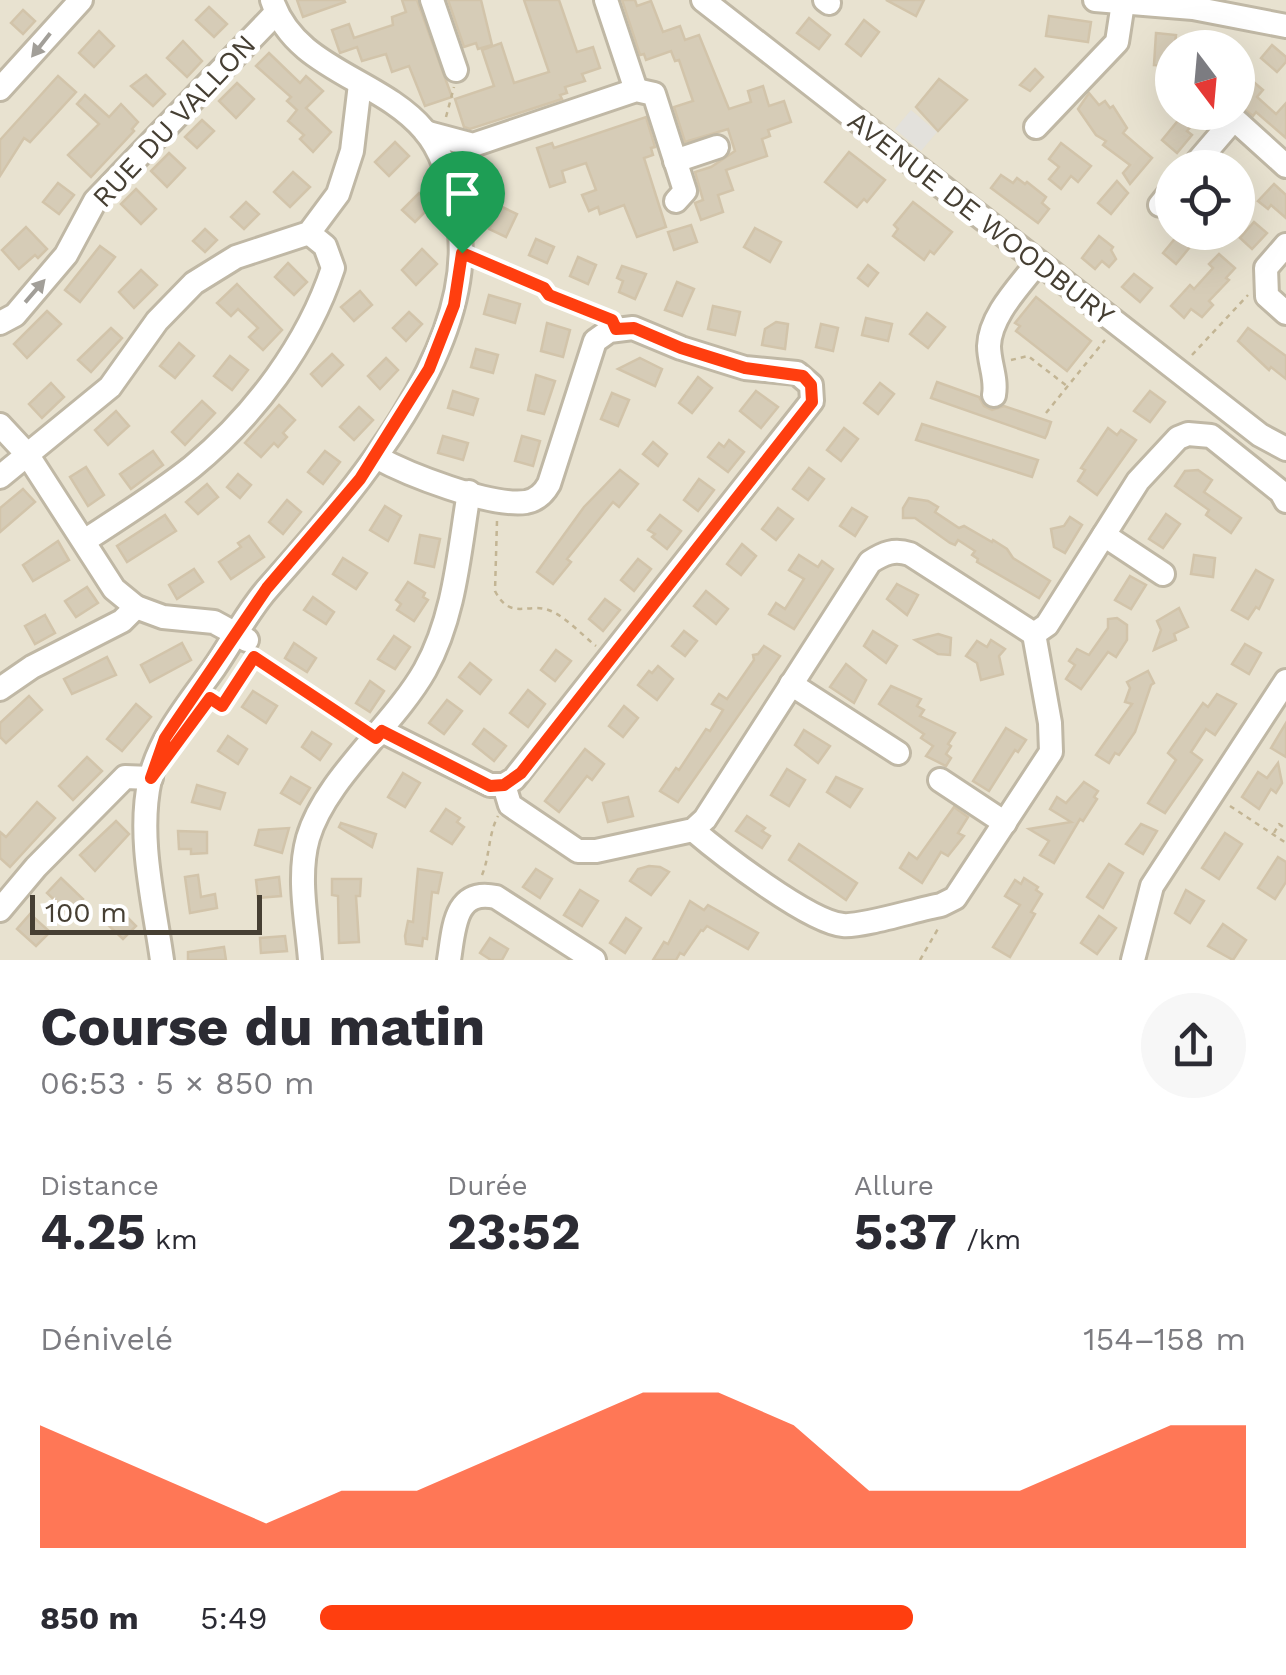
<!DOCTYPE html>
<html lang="fr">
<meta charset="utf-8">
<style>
:root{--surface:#fff;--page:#f7f7f7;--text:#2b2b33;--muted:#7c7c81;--accent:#ff3e0f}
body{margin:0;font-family:"Work Sans",sans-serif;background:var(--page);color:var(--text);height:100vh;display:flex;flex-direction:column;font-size:38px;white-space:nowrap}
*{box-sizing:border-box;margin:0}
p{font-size:32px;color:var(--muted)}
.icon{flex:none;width:55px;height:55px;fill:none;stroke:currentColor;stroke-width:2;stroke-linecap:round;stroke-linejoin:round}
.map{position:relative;height:960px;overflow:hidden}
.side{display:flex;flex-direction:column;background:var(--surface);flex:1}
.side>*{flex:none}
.needle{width:65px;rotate:164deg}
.tools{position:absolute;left:1155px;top:30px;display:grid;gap:20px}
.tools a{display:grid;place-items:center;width:100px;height:100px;border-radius:50%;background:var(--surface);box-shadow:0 10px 40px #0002;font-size:50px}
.scale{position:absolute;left:30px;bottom:25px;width:232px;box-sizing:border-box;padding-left:10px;border:5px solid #463f33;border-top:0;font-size:28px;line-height:35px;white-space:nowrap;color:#463f33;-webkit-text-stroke:8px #fff;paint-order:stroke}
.pin{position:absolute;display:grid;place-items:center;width:85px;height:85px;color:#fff;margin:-102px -42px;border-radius:50% 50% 50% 0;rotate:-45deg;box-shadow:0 0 10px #0007}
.pin .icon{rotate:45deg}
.round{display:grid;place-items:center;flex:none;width:105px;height:105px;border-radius:52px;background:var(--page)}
.overview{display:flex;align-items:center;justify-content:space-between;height:170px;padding:0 40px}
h1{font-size:55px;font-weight:700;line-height:75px}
.figures{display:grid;grid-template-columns:repeat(3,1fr);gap:15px;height:170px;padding:10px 40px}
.figures div{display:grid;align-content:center}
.figures b{font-size:50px;font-weight:700}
.figures small{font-size:28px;font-weight:400}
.figures p{font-size:28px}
.chart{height:280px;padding:20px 40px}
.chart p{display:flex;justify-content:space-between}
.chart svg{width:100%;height:180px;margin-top:10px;fill:var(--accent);opacity:.7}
ul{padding:0 40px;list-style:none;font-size:32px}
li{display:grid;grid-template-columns:160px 120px 1fr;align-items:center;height:75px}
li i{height:25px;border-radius:12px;background:var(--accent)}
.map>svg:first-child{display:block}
</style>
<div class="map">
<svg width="1286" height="960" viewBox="0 0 1286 960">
<rect width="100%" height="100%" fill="#f4efe3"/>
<path fill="#e8e2d0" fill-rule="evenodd" d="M0 0H1286V960H0ZM1172 48H1238V112H1172ZM1172 168H1238V232H1172Z"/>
<polygon fill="#e3e1dc" points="911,110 937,132 921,151 895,129"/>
<g fill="#d6ccb7" stroke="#d2c4aa" stroke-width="2.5">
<polygon points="297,0 344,0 345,2 303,17"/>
<polygon points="402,0 417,0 452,97 425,106 409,66 392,72 386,54 362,61 357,47 340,53 332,30 349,24 354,38 393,25 392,17 406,12"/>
<polygon points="448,0 481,0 492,45 478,49 476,43 464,47"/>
<polygon points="524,0 559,0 577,52 593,47 600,68 582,74 585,81 565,87 567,93 560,95 562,99 470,129 464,127 455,99 494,86 482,50 501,43 514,83 549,72"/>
<polygon points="622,0 635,0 637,6 651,1 663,32 680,26 685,40 699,35 729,109 751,102 748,91 763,86 769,106 784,101 791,122 768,130 770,136 762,139 767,156 726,170 733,190 718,195 723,212 701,220 695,203 703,200 695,172 711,167 735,151 728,129 685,142 674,107 693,101 679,60 675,61 671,51 646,60 644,54 640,55"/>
<polygon points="886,0 924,0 916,16"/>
<polygon points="209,7 227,24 214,37 196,20"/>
<polygon points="23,10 35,21 23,34 11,23"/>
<polygon points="1049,16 1091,22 1088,42 1046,36"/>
<polygon points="809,18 830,35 819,49 797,33"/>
<polygon points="864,20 879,32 861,56 846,44"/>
<polygon points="99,31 114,46 94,67 79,53"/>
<polygon points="1156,33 1176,35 1172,66 1154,65"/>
<polygon points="183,41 202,61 187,77 167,58"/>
<polygon points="1272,45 1286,57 1286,62 1277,72 1261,58"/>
<polygon points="269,53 300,83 306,76 323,91 306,108 331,132 313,152 300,139 304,135 288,121 297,110 287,101 291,97 256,66"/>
<polygon points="1035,69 1043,77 1030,91 1020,85"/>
<polygon points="146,75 165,94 153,106 131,86"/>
<polygon points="58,76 76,92 30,142 24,138 0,176 0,140"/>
<polygon points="939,79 967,100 938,131 916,107"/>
<polygon points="1250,79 1263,90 1257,97 1276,114 1286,103 1286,138 1256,112 1253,116 1238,104 1238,82 1243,87"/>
<polygon points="237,83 254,99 236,118 219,101"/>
<polygon points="1089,93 1099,105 1105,101 1110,108 1113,106 1127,128 1123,133 1152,158 1130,184 1123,173 1130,165 1103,145 1106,141 1096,135 1078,109"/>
<polygon points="85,95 109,117 121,104 138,122 132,129 134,131 91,177 68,155 99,124 77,104"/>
<polygon points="1185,112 1203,112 1187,131 1192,135 1177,153 1162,140"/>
<polygon points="646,117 655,147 651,148 653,155 644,158 666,227 637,237 624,205 600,214 598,207 589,211 582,195 596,190 586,163 562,171 565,182 550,187 537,148 552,143 554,148"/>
<polygon points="202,120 214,131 197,148 185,137"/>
<polygon points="395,142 409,156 389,176 375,162"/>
<polygon points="1061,143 1091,166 1078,182 1071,176 1061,189 1049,179 1059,167 1049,159"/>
<polygon points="849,152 885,180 867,202 864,199 857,207 825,182"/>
<polygon points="169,153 185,168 167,187 151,171"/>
<polygon points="293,172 310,187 290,207 274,192"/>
<polygon points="1001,175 1013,183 1017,178 1025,184 1027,182 1046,197 1042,203 1049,209 1038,223 991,188"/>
<polygon points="1117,181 1128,193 1111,214 1098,203"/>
<polygon points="58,183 74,195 59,214 43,202"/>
<polygon points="1274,184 1286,195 1286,218 1271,205 1268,209 1258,201"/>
<polygon points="136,189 156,209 141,224 121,204"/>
<polygon points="419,193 431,206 415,222 402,210"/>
<polygon points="246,202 259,214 244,229 231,217"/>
<polygon points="913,202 952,232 934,254 930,251 924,260 893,236 898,229 894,225"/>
<polygon points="500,206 517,214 506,237 489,229"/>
<polygon points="1254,222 1267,233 1252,249 1240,238"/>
<polygon points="691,225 697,242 674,250 668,232"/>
<polygon points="26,227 47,249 38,258 35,255 19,269 2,250"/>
<polygon points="755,228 781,242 770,262 744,247"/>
<polygon points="205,229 217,240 205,252 193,241"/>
<polygon points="1099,236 1113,247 1111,250 1116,259 1109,267 1102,261 1095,269 1082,258"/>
<polygon points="1177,236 1190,247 1176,264 1163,253"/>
<polygon points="536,239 554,247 547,263 529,255"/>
<polygon points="100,246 115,257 80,302 65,290"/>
<polygon points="422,249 437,264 416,285 402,270"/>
<polygon points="1219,254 1235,268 1226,278 1229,280 1209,301 1213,305 1202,317 1191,309 1184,318 1171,306 1190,285 1194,289 1213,268 1209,264"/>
<polygon points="578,257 596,265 588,284 570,276"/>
<polygon points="288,263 307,282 294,295 275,277"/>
<polygon points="868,265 878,273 868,286 858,278"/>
<polygon points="622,266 646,274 635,299 619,292 623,281 617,278"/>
<polygon points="141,270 157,285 134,308 119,292"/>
<polygon points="1134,274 1152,288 1140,302 1122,287"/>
<polygon points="677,282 694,289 682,316 665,310"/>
<polygon points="237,284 282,330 263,350 249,337 258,328 238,309 231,316 217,303"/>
<polygon points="360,291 372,305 354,321 341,307"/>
<polygon points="489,295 520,304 515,323 484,314"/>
<polygon points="1036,297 1091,341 1067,371 1016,331 1020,326 1015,323"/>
<polygon points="713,306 740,312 735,335 708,329"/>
<polygon points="47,311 61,324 27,358 14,344"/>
<polygon points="409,312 422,324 406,341 393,328"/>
<polygon points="927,313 945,327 928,348 910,334"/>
<polygon points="866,318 892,324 888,341 862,335"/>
<polygon points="776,322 788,324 785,349 762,345 765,329"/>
<polygon points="547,323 570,330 563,357 541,351"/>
<polygon points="821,324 838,328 833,351 816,347"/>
<polygon points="111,328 122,338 91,372 78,360"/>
<polygon points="1248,328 1286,356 1286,379 1271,367 1269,370 1238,341"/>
<polygon points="179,343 194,356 175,378 160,366"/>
<polygon points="476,349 498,355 493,373 471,367"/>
<polygon points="332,354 343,365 322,386 311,374"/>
<polygon points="230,356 248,370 232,390 214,376"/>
<polygon points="386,358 398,370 380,389 368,376"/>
<polygon points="640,358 662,369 655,386 618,369"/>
<polygon points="536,375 555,381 544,414 528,410"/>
<polygon points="698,377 712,388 692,413 679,403"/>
<polygon points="937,382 979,397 984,406 992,410 1004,406 1051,422 1047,434 1045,438 931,398"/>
<polygon points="51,383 64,397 42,418 29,404"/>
<polygon points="880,383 894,394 878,414 864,403"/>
<polygon points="453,391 478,399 473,415 448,408"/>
<polygon points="756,391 778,407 761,428 740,411"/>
<polygon points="1150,391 1165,402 1150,422 1134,411"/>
<polygon points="612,393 629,400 618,426 601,419"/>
<polygon points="202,401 215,413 185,445 172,432"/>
<polygon points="279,405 295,420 283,433 287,437 278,447 274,443 261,457 245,443"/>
<polygon points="359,407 373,420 354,440 340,427"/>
<polygon points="116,411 129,426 108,445 95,430"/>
<polygon points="922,424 1038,460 1032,477 916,440"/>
<polygon points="844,428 858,439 841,461 827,450"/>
<polygon points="1108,428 1117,435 1121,430 1136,440 1097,495 1078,481 1085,470 1081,468"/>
<polygon points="443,436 468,443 463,460 438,453"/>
<polygon points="522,436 540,441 533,466 515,461"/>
<polygon points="729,440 744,452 728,472 708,457 719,443 724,447"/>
<polygon points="653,442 667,454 658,466 643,454"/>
<polygon points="153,451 163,465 131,489 120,474"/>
<polygon points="325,451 340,462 323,484 308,472"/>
<polygon points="86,467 104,495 88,506 70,477"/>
<polygon points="809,468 824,479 808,500 793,489"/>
<polygon points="620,470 638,484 619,507 613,502 567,559 571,562 553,584 537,572 584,507"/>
<polygon points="1198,470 1212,480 1204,492 1241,518 1231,533 1206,515 1209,510 1175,486 1185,471"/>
<polygon points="238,474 251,485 240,498 227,487"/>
<polygon points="699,479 714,490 698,511 684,500"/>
<polygon points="207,484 218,497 198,514 186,502"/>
<polygon points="23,489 35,502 0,532 0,508"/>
<polygon points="909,498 928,501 938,507 935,512 959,528 964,526 992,542 993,540 1007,549 1013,558 1050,581 1039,598 977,562 978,559 972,555 975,551 958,540 955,545 950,543 915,518 903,518 903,508"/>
<polygon points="287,500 301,512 283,534 269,522"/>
<polygon points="385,506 401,516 388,541 370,530"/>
<polygon points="778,508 793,519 776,540 762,529"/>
<polygon points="852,508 867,517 855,536 840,526"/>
<polygon points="1166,514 1180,524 1163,548 1149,539"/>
<polygon points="165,515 176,531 127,562 117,546"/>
<polygon points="660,515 681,531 667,549 652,537 655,534 648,530"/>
<polygon points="1070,517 1082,525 1065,553 1054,547 1051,529 1064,526"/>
<polygon points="420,535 440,539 434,567 415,563"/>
<polygon points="249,536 264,557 231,579 219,562 241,547 238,543"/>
<polygon points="58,541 69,560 33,581 23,565"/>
<polygon points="742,544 756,556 741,575 727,564"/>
<polygon points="799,555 818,567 822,561 833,569 794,629 769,614 776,603 785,609 804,579 789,570"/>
<polygon points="1194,555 1215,558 1213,577 1191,574"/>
<polygon points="343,558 367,573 356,589 333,574"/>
<polygon points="638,559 651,569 634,591 621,580"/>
<polygon points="194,569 203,582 177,599 169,585"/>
<polygon points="1256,570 1273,580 1259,609 1256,607 1248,619 1232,610"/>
<polygon points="1130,576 1146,585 1131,609 1115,600"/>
<polygon points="408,582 425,593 423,597 428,600 414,621 397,610 401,604 396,600"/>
<polygon points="897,584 918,595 907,615 887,599"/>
<polygon points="87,587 98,603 76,617 65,601"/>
<polygon points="706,591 728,609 716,624 694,606"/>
<polygon points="313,597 334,612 326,624 304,610"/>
<polygon points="605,599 620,610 603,631 589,619"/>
<polygon points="1179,608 1188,627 1174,634 1176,640 1154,650 1161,630 1157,621"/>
<polygon points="45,615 55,633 35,644 25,626"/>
<polygon points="1117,618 1127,625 1127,640 1116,657 1108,652 1081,689 1066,679 1075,665 1069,661 1077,649 1089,655 1108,628 1108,619"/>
<polygon points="684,631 697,641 685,656 672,646"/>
<polygon points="873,631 897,646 886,663 864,646"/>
<polygon points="938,634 951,638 950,655 938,654 915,640"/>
<polygon points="394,636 410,647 395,669 378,659"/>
<polygon points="991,640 1005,649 999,656 1003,674 981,680 977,663 966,656 977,641 987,647"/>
<polygon points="182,643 191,660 150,682 141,665"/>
<polygon points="294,643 316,658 307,672 285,658"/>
<polygon points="1245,644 1261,653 1249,674 1232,664"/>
<polygon points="764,646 780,656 678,802 660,791 676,768 679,770 706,729 710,731 723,710 712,704 719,694 727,699 754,660 753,655 758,654"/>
<polygon points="556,650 571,661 555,681 541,670"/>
<polygon points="107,657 116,675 72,694 64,679"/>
<polygon points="470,663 491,680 480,694 459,677"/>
<polygon points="846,664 866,680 854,703 830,687"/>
<polygon points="658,666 673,679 657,700 638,685 649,671 652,673"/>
<polygon points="1148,671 1154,683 1151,685 1135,732 1119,755 1115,753 1109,763 1096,755 1132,704 1125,702 1130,688 1127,682"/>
<polygon points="370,681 384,691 370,712 356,703"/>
<polygon points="891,686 921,699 917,706 924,710 920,716 955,733 948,744 951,746 946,754 951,758 946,766 926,756 933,746 921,738 924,734 879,704"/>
<polygon points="528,690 545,704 528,727 510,713"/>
<polygon points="253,691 277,706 266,723 242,707"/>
<polygon points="1217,694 1236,704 1215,735 1206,729 1191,752 1202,760 1165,813 1148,803 1176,760 1168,753 1203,703 1208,707"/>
<polygon points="29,696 42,710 6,743 0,737 0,723"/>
<polygon points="447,700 462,711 444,734 429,723"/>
<polygon points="136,704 151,717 122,751 107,739"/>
<polygon points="624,706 638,718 623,737 609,726"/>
<polygon points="1286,723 1286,757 1271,748"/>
<polygon points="1006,728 1026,740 1018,752 1015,750 989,791 973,781"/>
<polygon points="484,729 506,746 494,761 473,744"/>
<polygon points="804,730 830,746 818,763 795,745"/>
<polygon points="312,732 331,744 320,760 302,747"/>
<polygon points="228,736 247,749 238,764 218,751"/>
<polygon points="585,749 604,764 592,780 587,776 559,812 545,801"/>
<polygon points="87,757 102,771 73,800 59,786"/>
<polygon points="1278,763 1282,783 1276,793 1271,789 1259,809 1242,797 1258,772 1267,778"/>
<polygon points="787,769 805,780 789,806 771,795"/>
<polygon points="403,773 420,783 405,807 388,797"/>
<polygon points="291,777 310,788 300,804 281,793"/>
<polygon points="836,777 862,789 850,807 827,792"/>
<polygon points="1084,782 1098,791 1094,797 1097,799 1083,821 1080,819 1054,863 1040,855 1049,841 1029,829 1071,822 1050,809 1057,797 1066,803"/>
<polygon points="197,785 225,793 220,809 192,802"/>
<polygon points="628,797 633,816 608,822 603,803"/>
<polygon points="37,802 55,818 10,867 0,858 0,832 6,837"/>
<polygon points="954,807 968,817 958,833 964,836 948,856 941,852 922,883 900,868 909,853 917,859"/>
<polygon points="446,809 460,818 457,822 464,827 452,844 431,831"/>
<polygon points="747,816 765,828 762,831 770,836 762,848 736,831"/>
<polygon points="116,821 129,834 95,871 80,855"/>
<polygon points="341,823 376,834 372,847 339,827"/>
<polygon points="1141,824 1157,831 1143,854 1126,844"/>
<polygon points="289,828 282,853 255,845 259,830"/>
<polygon points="178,831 207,832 207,853 191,854 191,849 179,849"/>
<polygon points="1225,833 1242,844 1219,879 1202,868"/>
<polygon points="799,844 857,883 846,900 789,860"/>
<polygon points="1278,857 1286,862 1286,882 1275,899 1258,888"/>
<polygon points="1109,864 1123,873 1103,908 1087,897"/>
<polygon points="649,866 660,867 669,872 651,895 630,881 638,869"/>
<polygon points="418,869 442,873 438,893 432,892 427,939 423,938 422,946 406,944 405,936 408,921 413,922"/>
<polygon points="536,869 552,879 540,898 523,887"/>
<polygon points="198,875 201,897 215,894 217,908 190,913 185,877"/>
<polygon points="279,877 281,896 258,898 256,880"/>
<polygon points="61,878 83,899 69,914 47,893"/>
<polygon points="1024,878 1038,887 1036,890 1042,894 1031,912 1035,914 1010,957 993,947 1020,905 1005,896 1015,880 1021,884"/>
<polygon points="332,879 361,879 360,896 356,896 359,942 339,943 338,896 332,895"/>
<polygon points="580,890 598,901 582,926 564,915"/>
<polygon points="1186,890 1204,901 1190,923 1175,913"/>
<polygon points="690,901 704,910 708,905 758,933 748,949 707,926 703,931 701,930 684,955 680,953 676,960 653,960 664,942 668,944"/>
<polygon points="120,910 136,926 123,939 107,924"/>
<polygon points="30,914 50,932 36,946 17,929"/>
<polygon points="1099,916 1116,928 1097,954 1081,943"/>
<polygon points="626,918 641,928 625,953 610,943"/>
<polygon points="1223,924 1246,940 1233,960 1208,946"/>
<polygon points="285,936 287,951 261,953 260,938"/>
<polygon points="490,938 508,949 502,960 491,960 480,953"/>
<polygon points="224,947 226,960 188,960 188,952"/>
</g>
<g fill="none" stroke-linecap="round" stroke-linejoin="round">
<g stroke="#c0b8a5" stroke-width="28">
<g id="minor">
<polyline points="432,0 456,70"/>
<polyline points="606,0 636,90"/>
<polyline points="703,0 1260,435 1286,449"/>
<polyline points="825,0 829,3"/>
<polyline points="1095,0 1193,8 1286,26"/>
<polyline points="0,89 81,0"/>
<polyline points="1036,127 1117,42 1123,3"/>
<polyline points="428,133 473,145 636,90 654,94 685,191 676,201"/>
<polyline points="675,161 717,147"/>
<polyline points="1192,168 1234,119 1286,166"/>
<polyline points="1160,205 1172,190"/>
<polyline points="1286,245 1266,268 1267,296 1286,313"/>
<polyline points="0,323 15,315 66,255 95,201 276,13"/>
<path d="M994 395C997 378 989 363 989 346 990 315 1020 286 1038 262"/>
<polyline points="0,425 27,454 114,589 136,607 163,617 214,622 247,640"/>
<path d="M376 457C407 474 490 507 526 502 537 500 544 493 549 484L595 341 609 331 633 328 681 348 745 368 797 373 811 385 812 401 514 779 504 785H490L382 731"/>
<polyline points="0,477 110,387 157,321 194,283 236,257 309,233 338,194 352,151 360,84"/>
<polyline points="1104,535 1163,574"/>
<path d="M84 541C121 517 158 494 192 467 254 416 308 344 333 268L325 246 309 233"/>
<polyline points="791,684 898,753"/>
<polyline points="0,689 32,667 122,621 136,607"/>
<polyline points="940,780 1005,823"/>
<path d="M504 785 510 805 578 851H596L693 830 705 819 870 562C884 553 894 549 910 554L1034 634 1047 625 1138 481 1178 438 1188 434 1211 436 1281 492 1286 501"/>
<path d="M693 830C720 853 809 922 843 925 862 927 918 909 941 905L955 898 1051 752 1050 723 1034 634"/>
<polyline points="0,910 36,867 125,777 151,778"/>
<path d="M162 960C154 902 137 837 150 779 160 737 189 703 214 668 232 642 248 610 269 587 349 497 485 343 457 214 452 186 443 151 424 130 380 78 295 70 272 0"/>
<path d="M310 960C307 921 297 877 308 838 325 779 394 725 425 670 455 616 459 552 469 492"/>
<path d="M449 960C454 929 454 888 496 897L594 960"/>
<polyline points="1133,960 1152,886 1286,681"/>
</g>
</g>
<g stroke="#c3b594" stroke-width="2.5" stroke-dasharray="5 5" stroke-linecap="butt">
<polyline points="446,117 454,87"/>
<polyline points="482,261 544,287 549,295 600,315"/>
<polyline points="1192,355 1248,295"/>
<polyline points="1011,360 1028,356 1067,386"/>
<polyline points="1046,413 1105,340"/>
<path d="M497 521 495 591C511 622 529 601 551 611 567 618 582 635 596 646"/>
<polyline points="214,701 221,706 255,657 358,726"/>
<polyline points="1230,806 1286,843"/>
<polyline points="1274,833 1279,824 1286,829"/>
<path d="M482 875C490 856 488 835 498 816"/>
<polyline points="920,960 939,927"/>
</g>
<use href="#minor" stroke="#fff" stroke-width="22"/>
</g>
<defs><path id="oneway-solid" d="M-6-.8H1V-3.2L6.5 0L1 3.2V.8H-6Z" transform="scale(2.5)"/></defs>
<g fill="#a29f99">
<use href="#oneway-solid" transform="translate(41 45) rotate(128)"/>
<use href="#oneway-solid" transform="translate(35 291) rotate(-49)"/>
</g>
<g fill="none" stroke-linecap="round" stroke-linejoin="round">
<g stroke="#fff" stroke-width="20">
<polygon id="route" points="462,253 544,288 549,295 612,320 616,329 634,328 681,348 745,368 803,376 811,385 812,402 521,773 504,785 490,786 382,731 376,738 254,657 222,706 210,698 151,778 165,738 267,588 360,479 429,369 454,305"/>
</g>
<use href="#route" stroke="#ff3e0f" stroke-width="12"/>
</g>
<g text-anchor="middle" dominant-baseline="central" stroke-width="10" stroke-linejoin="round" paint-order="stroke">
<g font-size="28" fill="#463f33" stroke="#fff">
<text transform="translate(174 121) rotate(-47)">RUE DU VALLON</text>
<text transform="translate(981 218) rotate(38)">AVENUE DE WOODBURY</text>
</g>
</g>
</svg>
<div class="tools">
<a><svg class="needle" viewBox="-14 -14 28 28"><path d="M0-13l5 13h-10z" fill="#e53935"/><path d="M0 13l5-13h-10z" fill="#7c7c81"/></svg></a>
<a><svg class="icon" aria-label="locate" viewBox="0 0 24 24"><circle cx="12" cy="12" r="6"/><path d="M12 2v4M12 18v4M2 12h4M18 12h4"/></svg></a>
</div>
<div class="scale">100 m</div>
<div class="pin" style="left:462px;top:253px;background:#1e9e55"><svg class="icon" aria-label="arrive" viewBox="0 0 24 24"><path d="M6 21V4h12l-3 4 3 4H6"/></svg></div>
</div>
<section class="side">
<div class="overview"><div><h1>Course du matin</h1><p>06:53 · 5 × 850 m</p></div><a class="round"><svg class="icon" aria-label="share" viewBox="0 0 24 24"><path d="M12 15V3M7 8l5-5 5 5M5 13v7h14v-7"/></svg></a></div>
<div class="figures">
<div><p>Distance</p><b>4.25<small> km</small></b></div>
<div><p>Durée</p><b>23:52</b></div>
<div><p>Allure</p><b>5:37<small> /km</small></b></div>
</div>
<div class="chart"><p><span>Dénivelé</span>154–158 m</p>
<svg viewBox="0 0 160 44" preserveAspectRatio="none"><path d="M0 44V14L10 22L20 30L30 38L40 30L50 30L60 22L70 14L80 6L90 6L100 14L110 30L120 30L130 30L140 22L150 14L160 14V44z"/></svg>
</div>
<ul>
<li><b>850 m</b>5:49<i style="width:64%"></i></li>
</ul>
</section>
